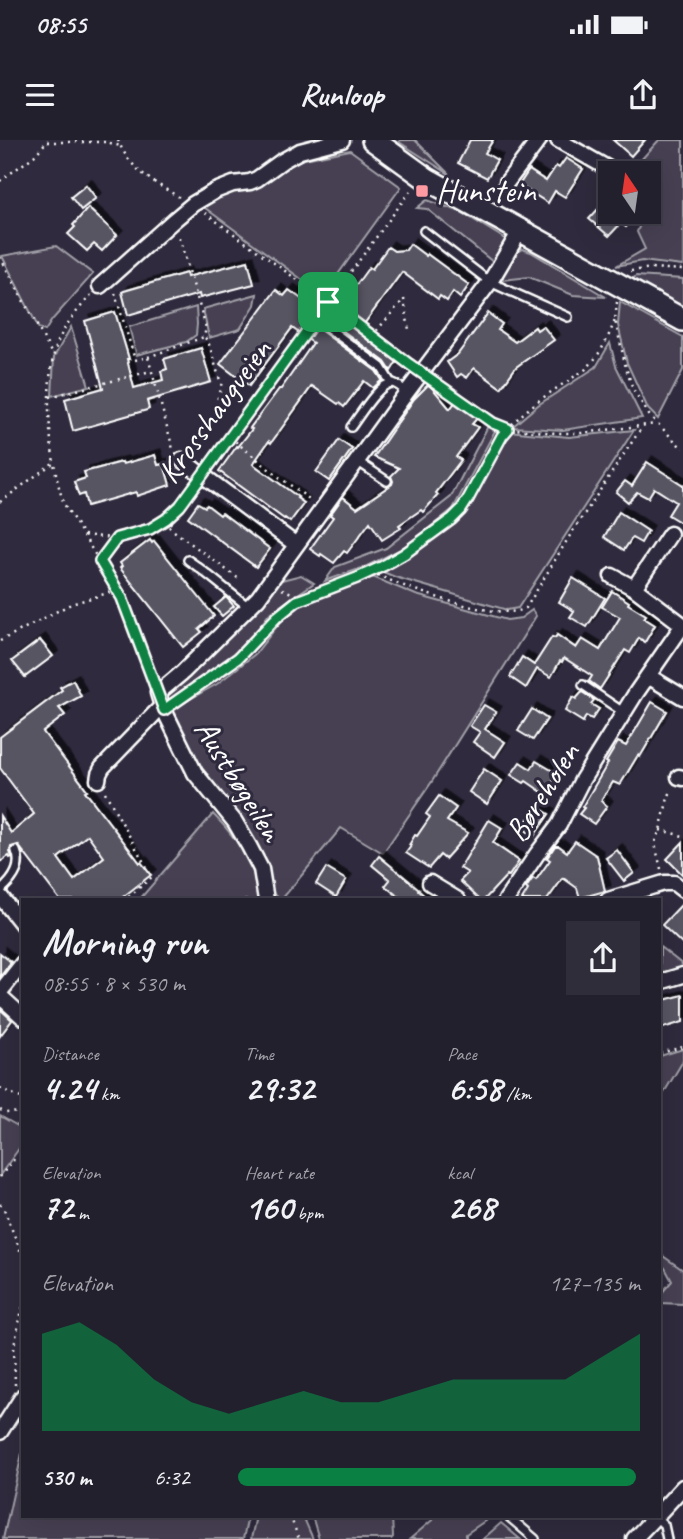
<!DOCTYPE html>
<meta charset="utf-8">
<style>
:root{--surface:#23202e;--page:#2f2d3a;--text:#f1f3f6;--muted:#a3a3aa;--line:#403e4a;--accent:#0b8043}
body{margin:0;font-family:Caveat,sans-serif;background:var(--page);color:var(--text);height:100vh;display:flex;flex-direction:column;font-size:26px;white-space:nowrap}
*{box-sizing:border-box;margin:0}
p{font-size:23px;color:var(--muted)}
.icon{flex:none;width:38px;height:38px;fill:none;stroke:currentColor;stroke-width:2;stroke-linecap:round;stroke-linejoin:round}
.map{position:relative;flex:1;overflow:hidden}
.sheet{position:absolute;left:21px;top:758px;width:640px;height:620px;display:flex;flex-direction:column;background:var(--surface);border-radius:0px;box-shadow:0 7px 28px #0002,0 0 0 2px var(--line)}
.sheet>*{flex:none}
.needle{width:46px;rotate:347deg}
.buttons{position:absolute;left:598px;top:21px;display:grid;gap:14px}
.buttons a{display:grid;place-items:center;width:63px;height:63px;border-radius:0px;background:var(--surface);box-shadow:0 7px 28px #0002,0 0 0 2px var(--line);font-size:35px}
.pin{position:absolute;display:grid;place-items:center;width:60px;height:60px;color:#fff;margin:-30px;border-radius:14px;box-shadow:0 4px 10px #0006}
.round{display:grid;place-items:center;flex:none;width:74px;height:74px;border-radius:0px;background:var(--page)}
.summary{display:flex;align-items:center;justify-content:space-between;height:119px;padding:0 21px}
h1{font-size:38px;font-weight:800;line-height:52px}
.stats{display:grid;grid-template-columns:repeat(3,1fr);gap:10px;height:119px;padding:7px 21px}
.stats div{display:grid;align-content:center}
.stats b{font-size:35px;font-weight:800}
.stats small{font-size:19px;font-weight:400}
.stats p{font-size:19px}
.chart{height:196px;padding:14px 21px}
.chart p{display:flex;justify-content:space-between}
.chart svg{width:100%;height:126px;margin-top:7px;fill:var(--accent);opacity:.7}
ul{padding:0 21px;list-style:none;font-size:23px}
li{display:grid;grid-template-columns:112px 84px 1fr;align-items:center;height:52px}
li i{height:18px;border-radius:9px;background:var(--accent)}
.status{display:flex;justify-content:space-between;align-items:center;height:49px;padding:0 35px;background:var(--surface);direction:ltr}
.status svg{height:19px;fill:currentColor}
header{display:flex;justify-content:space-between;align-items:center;height:91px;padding:0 21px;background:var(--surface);font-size:32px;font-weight:800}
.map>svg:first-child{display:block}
</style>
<div class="status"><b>08:55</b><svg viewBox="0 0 49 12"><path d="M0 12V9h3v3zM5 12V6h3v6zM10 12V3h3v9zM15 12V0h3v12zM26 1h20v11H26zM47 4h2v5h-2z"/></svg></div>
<header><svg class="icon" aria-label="menu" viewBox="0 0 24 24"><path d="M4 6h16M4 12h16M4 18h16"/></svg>Runloop<svg class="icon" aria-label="share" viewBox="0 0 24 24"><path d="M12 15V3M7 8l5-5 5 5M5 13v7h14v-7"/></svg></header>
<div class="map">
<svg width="683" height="1399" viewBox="0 0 683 1399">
<defs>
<filter id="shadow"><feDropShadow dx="5.5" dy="-5.5" stdDeviation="0" flood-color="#0009"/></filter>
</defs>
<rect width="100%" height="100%" fill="#2f2a3d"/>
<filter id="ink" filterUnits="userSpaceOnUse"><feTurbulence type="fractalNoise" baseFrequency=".0143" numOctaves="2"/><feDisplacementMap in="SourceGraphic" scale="14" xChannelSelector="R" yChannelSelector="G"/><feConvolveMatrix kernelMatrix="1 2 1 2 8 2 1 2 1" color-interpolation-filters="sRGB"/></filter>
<g filter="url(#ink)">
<g fill="#464152" stroke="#a2a0a8" stroke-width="2">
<polygon points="400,0 415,0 449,34 399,2"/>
<polygon points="659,0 683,0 683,126 642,121 616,126 645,109 637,92 645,72 649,72 649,59 652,50 649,47 649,33 629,33"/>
<polygon points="350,10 401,47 323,155 201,65 289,22"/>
<polygon points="407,12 493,65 630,141 636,136 683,139 683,172 492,68 404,14"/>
<polygon points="427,60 461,72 505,99 505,105 493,122 427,69 417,68"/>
<polygon points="56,106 93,134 52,180 45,191 39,189 2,116"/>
<polygon points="522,109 531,112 606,157 573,155 529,137 503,140 502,130 516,112"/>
<polygon points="257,154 255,165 240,189 209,198 203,169"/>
<polygon points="620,162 683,197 683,230 658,279 648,269 627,223 618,185"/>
<polygon points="196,167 197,184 196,195 186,202 136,215 129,187"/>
<polygon points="71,187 89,246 52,256 54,217"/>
<polygon points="610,203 616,226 642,278 563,290 512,287 538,265 596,227"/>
<polygon points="488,286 496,289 453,369 407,406 365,427 325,441 335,427 386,408 451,357"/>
<polygon points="634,290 518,468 507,470 395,437 381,431 384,427 408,417 462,374 474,356 508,291 569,297"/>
<polygon points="301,435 314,443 269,474 246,506 211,535 168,563 164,555 270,443"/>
<polygon points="368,435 416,455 507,480 521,478 532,470 536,476 431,643 383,713 341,688 282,759 270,753 199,631 172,569 217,544 255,514 278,485 299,463"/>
<path d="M213 674C236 697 258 726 258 760H139Z"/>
<polygon points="660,807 683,825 683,827 660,833"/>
<polygon points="683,909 683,921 662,956 660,984 660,916"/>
<polygon points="0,976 23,989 23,1003 0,1035"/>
<polygon points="660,1114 683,1130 683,1164 660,1163 660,1155 672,1141 665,1128 660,1124"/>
<polygon points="23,1309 23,1376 248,1376 243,1399 3,1399"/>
<polygon points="256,1376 303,1376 313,1399 251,1399"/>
<polygon points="312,1376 392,1376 393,1397 391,1399 319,1399"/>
<polygon points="437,1376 492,1376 466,1394 466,1399 410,1399"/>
<polygon points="501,1383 520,1399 483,1399"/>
</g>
<g fill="#595564" stroke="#fff" stroke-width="2" fill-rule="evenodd" filter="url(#shadow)">
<polygon points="470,0 493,0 485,13 497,20 487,38 458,23"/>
<polygon points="613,0 645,0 631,16"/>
<polygon points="566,18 583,29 565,57 555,51 548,63 519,45 529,30 546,41 556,26 559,28"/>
<polygon points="86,45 96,58 81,70 71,57"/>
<polygon points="611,55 611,72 639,72 626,87 621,83 609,96 589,79"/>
<polygon points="88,68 117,95 102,111 94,104 87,111 68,94 75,87 73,85"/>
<polygon points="410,104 426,116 427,114 469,145 460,158 453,152 447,161 440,156 438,159 402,132 359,191 398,220 391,231 385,222 320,174 316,173 312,175 310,179 312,184 376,231 382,240 373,248 364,241 344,267 339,263 338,264 312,246 271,303 269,301 253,324 298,357 297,358 304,363 290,382 285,378 284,379 219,331 237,306 238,307 252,289 250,288 279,249 281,249 313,203 292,188 249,246 220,224 276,150 284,156 289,150 325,176 330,170 335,174 369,127 372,129 388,107 394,111 406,110"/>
<polygon points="248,121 254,144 200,158 199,154 128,175 122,152 124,151 186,133 187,137"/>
<polygon points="115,172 129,219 127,219 134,248 163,240 161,231 167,229 164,219 201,208 211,242 147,261 149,269 147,270 73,291 65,259 103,248 85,181"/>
<polygon points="488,173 502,184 498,190 515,202 535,187 537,190 543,186 554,200 516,227 501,248 474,228 467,238 461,234 457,237 447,222 458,214"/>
<polygon points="429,244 450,269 457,260 479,276 472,284 478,287 456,317 461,320 436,353 438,355 423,372 421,370 399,385 401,388 382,400 370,382 347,413 344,411 334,423 321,414 320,416 310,409 333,377 330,375 343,357 357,368 392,344 393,341 391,336 399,328 374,317 414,259"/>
<polygon points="339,300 352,309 329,341 316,332"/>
<polygon points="155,315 158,325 164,324 170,345 137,356 136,352 87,366 84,354 79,356 74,342 86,338 84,332 122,322 123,324"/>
<polygon points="647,322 683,345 683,384 668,375 676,362 654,348 648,358 637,352 628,362 616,352 625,341 632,346"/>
<polygon points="198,363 205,367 207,365 220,375 222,373 270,409 256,427 188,377"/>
<polygon points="619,372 648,391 641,403 632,398 624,410 604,397"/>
<polygon points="150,400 152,403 154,401 214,476 199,489 202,492 183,507 120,428 122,426 120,423"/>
<polygon points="573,438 605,458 587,487 570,477 574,471 559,462"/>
<polygon points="612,451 629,462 628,464 646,475 644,478 655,485 645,502 639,498 630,513 625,510 600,549 589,541 592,536 564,518 562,522 560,521 551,537 537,529 526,548 510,537 522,517 534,525 552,497 555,498 557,495 576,508 582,499 600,510 620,477 602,467"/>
<polygon points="226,457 234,466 222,476 214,467"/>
<polygon points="40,500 53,516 25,537 12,521"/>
<path d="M73 540 81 556 59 568 65 575 43 592 87 650 85 651 140 723 141 722 150 734 151 735 119 760H60L18 705 11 707 10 712 12 717 10 718 9 716 0 722V676L11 693 34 674 0 628V597L62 550 60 547ZM88 695 104 717 74 740 58 718Z"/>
<polygon points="582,552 594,560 591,564 599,569 592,579 586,576 583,582 565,571 573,557 576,559"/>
<polygon points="652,562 667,571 640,617 638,615 620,645 613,642 601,661 607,666 594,684 579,674 584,668 582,667 608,623 606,622 618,602 626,606"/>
<polygon points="484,565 496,572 485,589 505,602 495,617 473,602 480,592 470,586"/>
<polygon points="532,569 547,579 533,600 518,591"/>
<polygon points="536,621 558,634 545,654 526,641 524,643 511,635 520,622 531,629"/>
<polygon points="484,629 502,641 487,664 469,652"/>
<polygon points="439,656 456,668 447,681 468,693 445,719 440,715 429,728 406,713 411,706 409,705 415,695 417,696 430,677 426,674"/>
<polygon points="536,666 549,674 534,696 522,688"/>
<polygon points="489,680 502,688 493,703 519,721 509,736 507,735 484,760 480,760 460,741 468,733 460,728"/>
<polygon points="575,701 597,716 605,751 580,758 577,748 563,738 547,760 522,760 528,750 526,748 533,738 536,740 550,720 547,718 555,706 559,706 567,712"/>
<polygon points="683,702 683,735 667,719"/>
<polygon points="617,710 634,733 624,741 606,718"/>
<polygon points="379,716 419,749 418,750 429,760 403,760 385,746 390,740 372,725"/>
<polygon points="326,728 346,740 336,757 316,744"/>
<polygon points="683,763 683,805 662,785"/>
<polygon points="0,813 11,822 0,837"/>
<polygon points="683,855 683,882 660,889 660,861"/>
<polygon points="0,869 12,880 0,896"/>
</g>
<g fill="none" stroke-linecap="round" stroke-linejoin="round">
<g stroke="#fff" stroke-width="12">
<g id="service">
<polyline points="424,91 490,142 568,177"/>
<polyline points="316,179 381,227 391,243"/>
<path d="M351 287C359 277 379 242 393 243 397 244 403 249 407 252"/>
<polyline points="357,321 387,341"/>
<path d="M188 420C209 434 228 452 249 467"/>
<polyline points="583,545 623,572"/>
<path d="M0 751C12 741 23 727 16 711"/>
<polyline points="508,1376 535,1399"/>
<polyline points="655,1376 664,1385 667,1399"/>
</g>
</g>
<g stroke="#fff" stroke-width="19">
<g id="minor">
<polyline points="558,0 616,33"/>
<polyline points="507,42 539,0"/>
<polyline points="100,146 174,80 193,64 215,51 233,44 250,42 257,39 282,21 300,11 342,0"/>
<polyline points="182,320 295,404"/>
<polyline points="634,448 670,394"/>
<polyline points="648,536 683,557"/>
<polyline points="162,566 158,553 183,532 258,458 407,252 490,142 520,91"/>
<polyline points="679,637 683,638"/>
<polyline points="98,640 99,634 102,628 162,566 195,633 235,682 249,706 261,729 266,760"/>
<polyline points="430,743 458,760"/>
<polyline points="0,756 23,785"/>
<polyline points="506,760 537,714 559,685 582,640 636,553 683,485 634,448 612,436"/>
<polyline points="608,760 664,743 674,743 683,750"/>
<polyline points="660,842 683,835"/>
<polyline points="0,852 23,823"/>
<polyline points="0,856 23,877"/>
<polyline points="0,1292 23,1256"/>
<polyline points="660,1372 683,1347"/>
<polyline points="634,1399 656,1376"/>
</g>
</g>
<g stroke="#fff" stroke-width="26">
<polyline id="secondary" points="373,0 427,39 683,180"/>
</g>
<g stroke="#fff" stroke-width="2.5" stroke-dasharray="2 5" stroke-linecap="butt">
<path d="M118 0C129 29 153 42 179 57"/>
<polyline points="47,2 107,2 120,6"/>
<polyline points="0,41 34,16 48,0"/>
<polyline points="205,73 328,162 411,225"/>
<polyline points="0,117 53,216"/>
<polyline points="631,131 651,128 683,130"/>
<polyline points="115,153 135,220 148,217 173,309"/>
<path d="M91 155C78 170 64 185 57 204 42 245 50 324 64 364L122 458 153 540"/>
<polyline points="404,159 409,190"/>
<polyline points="617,162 615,180 626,228 633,249 649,275 683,309"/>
<polyline points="322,171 411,50"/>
<polyline points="372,196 404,159"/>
<polyline points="205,198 208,201 222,247 217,260 220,264"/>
<polyline points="148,217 204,197 206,188 179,97"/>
<polyline points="434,241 503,288 556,293 582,293 656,284"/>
<polyline points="50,257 151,231"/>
<polyline points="230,297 275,334 312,361"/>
<polyline points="210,324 310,188"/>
<polyline points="0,362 53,323"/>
<polyline points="166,380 170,388 239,439"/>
<path d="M84 395C95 396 106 398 117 398 152 396 175 372 194 346"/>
<polyline points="100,421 116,399"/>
<path d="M371 432C397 445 501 484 526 468L569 397 642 287"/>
<polyline points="282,449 301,457"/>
<polyline points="0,501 71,464 118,450"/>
<path d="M176 563 238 518 277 477 297 461 357 438 383 426 404 414 452 379 461 371 468 359 502 296C524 267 556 249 586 229 600 215 608 199 615 180"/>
<polyline points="105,652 152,737 125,760"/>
<polyline points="660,690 683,696"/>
<polyline points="661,729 655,704 656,699 660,690 668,658 672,649"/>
<polyline points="660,913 683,907"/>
<polyline points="0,948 23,959"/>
<polyline points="0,970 6,973 23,972"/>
<polyline points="0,1037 13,1020 23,1021"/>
<polyline points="0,1064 4,1069 23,1118"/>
<polyline points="15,1245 14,1206 23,1165"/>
<polyline points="290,1376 299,1399"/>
</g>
<use href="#service" stroke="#2f2a3d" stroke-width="7"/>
<use href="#minor" stroke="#2f2a3d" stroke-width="14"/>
<use href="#secondary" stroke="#2f2a3d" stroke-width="21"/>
</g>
</g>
<g fill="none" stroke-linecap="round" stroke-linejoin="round" filter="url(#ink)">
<g stroke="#fff" stroke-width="14">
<polygon id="route" points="328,162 409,224 493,283 508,289 502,296 468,359 461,370 452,379 404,414 383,426 357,438 297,461 277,477 238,518 164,570 122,458 100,421 117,398 150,389 166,379 180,366"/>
</g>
<use href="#route" stroke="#0b8043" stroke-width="9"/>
</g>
<rect fill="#ff9aa2" stroke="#2f2a3d" stroke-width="2.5" x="415" y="44" width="14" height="14" rx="3.5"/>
<g text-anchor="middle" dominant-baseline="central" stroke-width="6" stroke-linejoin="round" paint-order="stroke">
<g font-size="33" fill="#fff" stroke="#2f2a3d" text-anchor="start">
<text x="436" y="51">Hunstein</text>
</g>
<g font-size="33" fill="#fff" stroke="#2f2a3d">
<text transform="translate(214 271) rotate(-54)">Krosshaugveien</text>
<text transform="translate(239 640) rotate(58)">Austbøgeilen</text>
<text transform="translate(542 652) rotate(-58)">Børeholen</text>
</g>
</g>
</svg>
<div class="buttons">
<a><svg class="needle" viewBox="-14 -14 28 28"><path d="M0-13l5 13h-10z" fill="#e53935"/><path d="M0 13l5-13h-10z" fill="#a3a3aa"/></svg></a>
</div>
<div class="pin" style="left:328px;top:162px;background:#1e9e55"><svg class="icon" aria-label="arrive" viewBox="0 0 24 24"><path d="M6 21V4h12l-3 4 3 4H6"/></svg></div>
<section class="sheet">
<div class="summary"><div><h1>Morning run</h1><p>08:55 · 8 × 530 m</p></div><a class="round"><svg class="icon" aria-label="share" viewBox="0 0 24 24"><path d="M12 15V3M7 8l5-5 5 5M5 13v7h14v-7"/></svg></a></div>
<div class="stats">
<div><p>Distance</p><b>4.24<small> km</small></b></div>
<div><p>Time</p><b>29:32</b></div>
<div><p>Pace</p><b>6:58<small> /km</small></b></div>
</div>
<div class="stats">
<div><p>Elevation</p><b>72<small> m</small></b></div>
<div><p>Heart rate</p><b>160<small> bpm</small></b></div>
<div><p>kcal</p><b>268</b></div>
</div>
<div class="chart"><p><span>Elevation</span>127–135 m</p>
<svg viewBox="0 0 160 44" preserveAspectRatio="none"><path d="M0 44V10L10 6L20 14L30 26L40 34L50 38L60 34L70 30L80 34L90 34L100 30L110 26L120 26L130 26L140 26L150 18L160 10V44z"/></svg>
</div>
<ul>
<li><b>530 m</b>6:32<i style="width:99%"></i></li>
</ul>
</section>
</div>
